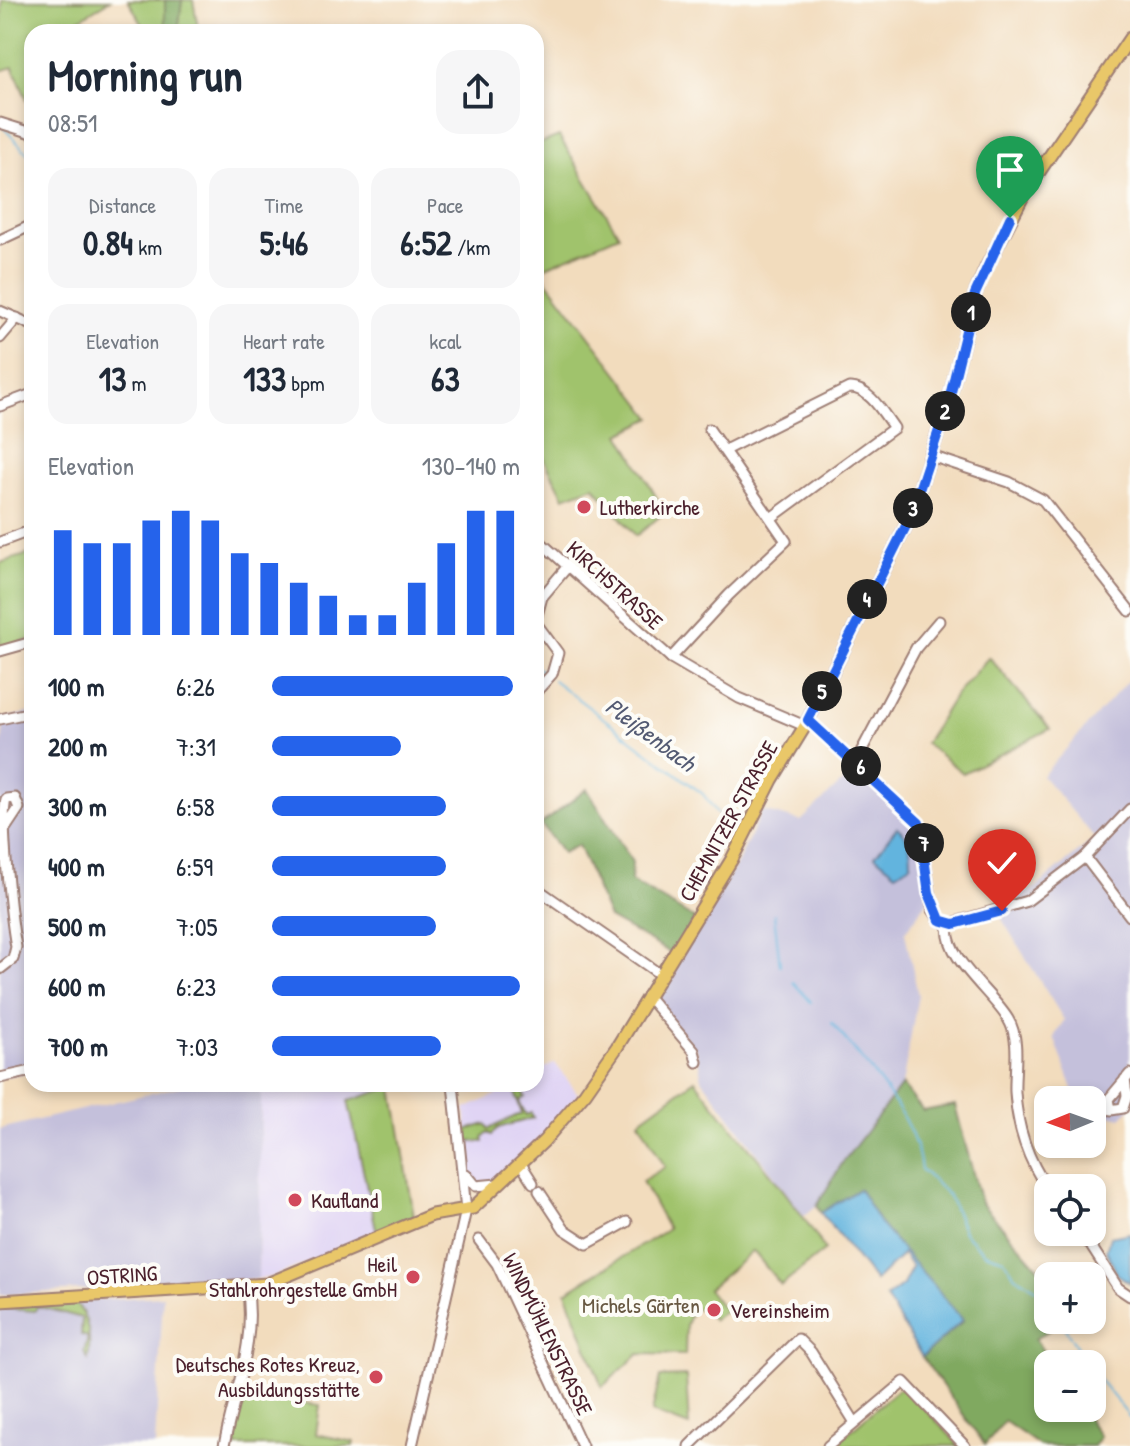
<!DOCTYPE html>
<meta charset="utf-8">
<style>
:root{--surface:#fff;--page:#f6f6f7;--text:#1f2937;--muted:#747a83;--accent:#2563eb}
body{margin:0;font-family:"Patrick Hand",sans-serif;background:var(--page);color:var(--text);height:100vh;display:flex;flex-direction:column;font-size:30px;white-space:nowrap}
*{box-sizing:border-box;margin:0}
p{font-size:26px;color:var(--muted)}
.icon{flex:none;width:44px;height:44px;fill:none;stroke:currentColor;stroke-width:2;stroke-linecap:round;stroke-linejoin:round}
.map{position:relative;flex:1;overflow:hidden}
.details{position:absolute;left:24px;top:24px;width:520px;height:1068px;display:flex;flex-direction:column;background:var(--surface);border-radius:24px;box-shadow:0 4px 12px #0003}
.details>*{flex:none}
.needle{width:52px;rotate:269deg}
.fabs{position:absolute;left:1034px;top:1086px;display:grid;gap:16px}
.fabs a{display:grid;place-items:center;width:72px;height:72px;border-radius:16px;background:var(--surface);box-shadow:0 4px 12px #0003;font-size:40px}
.pin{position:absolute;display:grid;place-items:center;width:68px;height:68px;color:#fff;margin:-82px -34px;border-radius:50% 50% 50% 0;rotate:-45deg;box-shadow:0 0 8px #0007}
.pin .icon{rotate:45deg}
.km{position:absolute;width:40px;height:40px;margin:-20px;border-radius:50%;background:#222;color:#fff;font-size:22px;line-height:40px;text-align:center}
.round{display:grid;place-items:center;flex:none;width:84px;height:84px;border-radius:24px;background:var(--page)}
.summary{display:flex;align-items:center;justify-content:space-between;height:136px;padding:0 24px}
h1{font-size:44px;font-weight:700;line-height:60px}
.metrics{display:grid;grid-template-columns:repeat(3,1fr);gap:12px;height:136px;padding:8px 24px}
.metrics div{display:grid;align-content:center;border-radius:20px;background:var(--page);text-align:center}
.metrics b{font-size:34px;font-weight:700}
.metrics small{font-size:22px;font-weight:400}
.metrics p{font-size:22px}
.chart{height:224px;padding:16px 24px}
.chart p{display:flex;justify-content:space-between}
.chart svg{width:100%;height:144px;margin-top:8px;stroke:var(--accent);stroke-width:6}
ul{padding:0 24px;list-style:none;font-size:26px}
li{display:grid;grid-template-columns:128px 96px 1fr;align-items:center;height:60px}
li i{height:20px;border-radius:10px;background:var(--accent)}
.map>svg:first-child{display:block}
</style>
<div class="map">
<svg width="1130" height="1446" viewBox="0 0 1130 1446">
<rect width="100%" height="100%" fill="#fdfcf7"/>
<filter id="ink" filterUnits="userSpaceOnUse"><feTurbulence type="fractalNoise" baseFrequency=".0125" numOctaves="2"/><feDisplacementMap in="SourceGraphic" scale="16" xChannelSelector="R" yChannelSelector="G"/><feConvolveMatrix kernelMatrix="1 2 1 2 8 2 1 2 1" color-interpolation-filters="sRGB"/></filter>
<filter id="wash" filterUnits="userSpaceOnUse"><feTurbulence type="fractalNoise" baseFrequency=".006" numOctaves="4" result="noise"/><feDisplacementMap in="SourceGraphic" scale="32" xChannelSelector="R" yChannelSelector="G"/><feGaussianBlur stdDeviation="1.8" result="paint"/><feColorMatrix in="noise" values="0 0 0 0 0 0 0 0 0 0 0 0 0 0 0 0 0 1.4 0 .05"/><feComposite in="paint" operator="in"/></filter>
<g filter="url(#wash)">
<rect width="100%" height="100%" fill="#f2dcbd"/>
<g fill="#e0d4f4">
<polygon points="555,1063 578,1094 542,1137 493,1183 477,1184 471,1176 465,1109 520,1084 536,1084 536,1072"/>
<polygon points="257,1084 402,1084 347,1101 381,1232 272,1277 258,1279 261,1096"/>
</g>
<g fill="#c4c0db">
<polygon points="1130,678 1130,1109 1121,1118 1092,1111 1092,1100 1077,1100 1054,1037 1064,1020 995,908 1035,888 1095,838 1042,776"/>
<polygon points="32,712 32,1071 0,1078 0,768 4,718"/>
<polygon points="857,768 907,818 919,844 928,901 905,932 918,995 902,1085 843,1162 817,1205 804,1216 702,1079 696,1050 652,999 738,862 762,811 801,821"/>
<polygon points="190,1084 257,1084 261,1096 258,1279 0,1295 0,1129"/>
<polygon points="163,1296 155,1446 0,1446 0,1305"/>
</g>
<g fill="#a0c36c" stroke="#75714c" stroke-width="2">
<polygon points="2,0 110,0 59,32 32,32 32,111 13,67 0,71"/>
<polygon points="128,0 165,0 165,32 147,32"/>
<polygon points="182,0 193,0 198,28 255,32 178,32"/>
<polygon points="559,136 619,235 539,270 652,418 620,434 665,512 636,536 594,486 564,497 536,443 536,145"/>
<polygon points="32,553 32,639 0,648 0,563"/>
<polygon points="989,657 1050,729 963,773 925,743 955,695"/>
<path d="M695 1080C738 1137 787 1188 825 1250L781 1285 753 1251 708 1289 725 1311 713 1320 703 1308 692 1310 686 1325 685 1355 639 1354 602 1387 566 1292 668 1229 642 1181 665 1167 639 1121Z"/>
<polygon points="519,1085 525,1097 519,1101 526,1115 531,1113 533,1118 498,1128 492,1135 488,1132 483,1137 484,1142 468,1141 467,1130 486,1124 489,1129 522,1113 513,1087"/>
<polygon points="393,1087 414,1216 380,1232 376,1229 348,1101"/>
<path d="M76 1304C89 1316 91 1342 88 1359L84 1352 88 1337 81 1335 82 1318 37 1306 35 1311 0 1308V1305Z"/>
<polygon points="686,1376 689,1426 652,1412 660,1377"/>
<polygon points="898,1389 906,1389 960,1446 833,1446"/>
<polygon points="244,1395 320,1405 316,1434 354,1442 353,1446 235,1446"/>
</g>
<g fill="#80a960" stroke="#656446" stroke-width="2">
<polygon points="165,0 182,0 178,32 165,32"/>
<polygon points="587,789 632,862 631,881 695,919 673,954 609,918 578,845 562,853 541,824"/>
<polygon points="902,1085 923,1111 955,1105 981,1203 1048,1278 1048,1320 1065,1320 1035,1339 1052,1364 1048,1364 1048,1408 1081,1408 1100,1437 1093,1446 1040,1446 1004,1421 985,1445 922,1357 963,1321 881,1225 859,1189 821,1213 817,1205 843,1162"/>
</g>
<g fill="#62b4de" stroke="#566a84" stroke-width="2">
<path d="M897 827C910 837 911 848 911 864L896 873 875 856Z"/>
<polygon points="859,1189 881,1225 963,1320 922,1357 886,1298 903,1285 912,1267 903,1254 875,1281 821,1213"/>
<polygon points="1130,1233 1130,1283 1117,1274 1106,1250 1110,1237"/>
</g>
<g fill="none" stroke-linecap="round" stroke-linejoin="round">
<g stroke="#62b4de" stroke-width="2">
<polyline points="3,127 32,158"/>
<polyline points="536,667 548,676"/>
<polyline points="553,680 703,794 736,839"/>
<polyline points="774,914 780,965"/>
<polyline points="793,982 811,1002"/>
<path d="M832 1023C865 1064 915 1115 921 1169L949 1196 965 1234 985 1253 1004 1259 1014 1275 1048 1296"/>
<polyline points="1060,1320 1087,1364"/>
<polyline points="1092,1370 1130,1418"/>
</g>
</g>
</g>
<g filter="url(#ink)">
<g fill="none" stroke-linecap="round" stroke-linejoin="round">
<g stroke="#9e7e74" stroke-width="13">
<g id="minor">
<polyline points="0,123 32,133"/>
<polyline points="0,240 32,225"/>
<polyline points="0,311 32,325"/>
<polyline points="0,338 17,318"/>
<polyline points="0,406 32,394"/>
<path d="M725 450 849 388C869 387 883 413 894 428L771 518"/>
<polyline points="931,456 1009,482 1043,500 1130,611"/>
<polyline points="536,538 671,658 739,698 805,726"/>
<polyline points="0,542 32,530"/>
<polyline points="536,619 542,597 568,566"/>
<polyline points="536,623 558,653 552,674 536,692"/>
<polyline points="0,651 32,642"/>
<polyline points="671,658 729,595 786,541 709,429"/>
<polyline points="0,719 32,712"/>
<polyline points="808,720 919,823 933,910 940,920 949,924"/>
<polyline points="856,761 916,648 939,621"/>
<polyline points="1085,857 1130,916"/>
<polyline points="536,888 661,975"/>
<path d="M949 924C942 956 992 992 1008 1019 1021 1040 1014 1069 1015 1092 1017 1128 1027 1159 1048 1189"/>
<polyline points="949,924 1027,901 1085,857 1130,809"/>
<path d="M0 969 13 959 16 947C11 918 0 821 6 799L15 798 19 808 1 835"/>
<polyline points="647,996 694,1051 697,1062"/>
<polyline points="0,1078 32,1071"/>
<polyline points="1125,1079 1127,1096 1123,1108 1111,1110 1109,1099 1130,1074"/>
<polyline points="521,1164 533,1183"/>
<polyline points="466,1174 476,1186 497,1184"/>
<polyline points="539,1191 564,1229 587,1244 627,1222"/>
<polyline points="1082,1232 1118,1288 1130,1296"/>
<polyline points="479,1240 497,1264 582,1446"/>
<path d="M224 1446C234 1392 257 1342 247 1287"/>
<polyline points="412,1446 466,1210 453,1084"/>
<polyline points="689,1446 798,1339 811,1352 854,1421"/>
<polyline points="828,1446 904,1382 965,1446"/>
</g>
</g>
<g stroke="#9e7e74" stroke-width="15">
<polyline id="major" points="0,1301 267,1284 432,1215 473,1208 544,1141 585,1093 617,1047 732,859 772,780 805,726 909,520 949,400 975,294 986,268 1024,194 1130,38"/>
</g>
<use href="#minor" stroke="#fff" stroke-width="9"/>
<use href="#major" stroke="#e9c769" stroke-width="11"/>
</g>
</g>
<g fill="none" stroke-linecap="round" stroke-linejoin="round" filter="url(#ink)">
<g stroke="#fff" stroke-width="16">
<polyline id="route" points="1002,911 954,924 940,920 929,893 919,823 808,720 909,520 949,400 975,294 1010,218"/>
</g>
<use href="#route" stroke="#2563eb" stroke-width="10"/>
</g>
<g fill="#d1495b" stroke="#fdfcf7" stroke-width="3">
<circle cx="584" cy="507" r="8"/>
<circle cx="295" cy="1200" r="8"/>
<circle cx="413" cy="1277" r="8"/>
<circle cx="714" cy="1310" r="8"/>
<circle cx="376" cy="1377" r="8"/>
</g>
<g text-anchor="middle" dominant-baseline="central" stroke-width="8" stroke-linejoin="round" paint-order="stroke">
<g font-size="22" fill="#4a1f2b" stroke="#fdfcf7" text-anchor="start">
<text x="600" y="507">Lutherkirche</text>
<text x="311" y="1200">Kaufland</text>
<text x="397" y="1264" text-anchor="end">Heil<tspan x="397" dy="25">Stahlrohrgestelle GmbH</tspan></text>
<text x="730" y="1310">Vereinsheim</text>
<text x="360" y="1364" text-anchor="end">Deutsches Rotes Kreuz,<tspan x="360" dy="25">Ausbildungsstätte</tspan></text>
</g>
<g font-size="22" fill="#4a1f2b" stroke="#fdfcf7">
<text transform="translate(615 585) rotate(42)">KIRCHSTRASSE</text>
<text transform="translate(728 821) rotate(-61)">CHEMNITZER STRASSE</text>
<text transform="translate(122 1275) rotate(-4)">OSTRING</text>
<text transform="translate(548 1334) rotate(64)">WINDMÜHLENSTRASSE</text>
</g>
<g font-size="22" fill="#685842" stroke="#fdfcf7">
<text x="641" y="1305">Michels Gärten</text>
</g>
<g font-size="24" font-style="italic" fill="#545b73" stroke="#fdfcf7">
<text transform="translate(651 734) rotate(37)">Pleißenbach</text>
</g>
</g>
</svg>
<div class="fabs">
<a><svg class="needle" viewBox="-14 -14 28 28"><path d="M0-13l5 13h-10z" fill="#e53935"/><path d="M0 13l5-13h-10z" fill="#747a83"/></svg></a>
<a><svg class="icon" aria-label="locate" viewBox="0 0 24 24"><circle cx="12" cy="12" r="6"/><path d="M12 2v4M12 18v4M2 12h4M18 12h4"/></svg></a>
<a>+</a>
<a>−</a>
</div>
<div class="pin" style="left:1010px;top:218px;background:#1e9e55"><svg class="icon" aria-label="arrive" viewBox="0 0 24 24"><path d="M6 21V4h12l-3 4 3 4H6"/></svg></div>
<div class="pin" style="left:1002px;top:911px;background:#d93025"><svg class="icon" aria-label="check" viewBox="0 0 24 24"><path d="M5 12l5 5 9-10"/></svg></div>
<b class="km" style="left:971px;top:312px">1</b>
<b class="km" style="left:945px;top:411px">2</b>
<b class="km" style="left:913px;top:508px">3</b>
<b class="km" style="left:867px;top:599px">4</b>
<b class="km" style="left:822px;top:691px">5</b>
<b class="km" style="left:861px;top:766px">6</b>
<b class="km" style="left:924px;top:843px">7</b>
<section class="details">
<div class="summary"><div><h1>Morning run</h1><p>08:51</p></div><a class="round"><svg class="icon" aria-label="share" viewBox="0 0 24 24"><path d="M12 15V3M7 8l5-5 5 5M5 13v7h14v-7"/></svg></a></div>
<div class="metrics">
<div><p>Distance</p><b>0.84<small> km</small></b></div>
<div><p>Time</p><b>5:46</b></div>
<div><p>Pace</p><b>6:52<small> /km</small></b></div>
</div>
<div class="metrics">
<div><p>Elevation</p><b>13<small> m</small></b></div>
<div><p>Heart rate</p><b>133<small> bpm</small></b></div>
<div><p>kcal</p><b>63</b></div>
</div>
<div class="chart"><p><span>Elevation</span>130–140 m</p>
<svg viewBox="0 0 160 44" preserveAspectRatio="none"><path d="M5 44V12M15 44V16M25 44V16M35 44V9M45 44V6M55 44V9M65 44V19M75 44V22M85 44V28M95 44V32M105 44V38M115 44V38M125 44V28M135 44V16M145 44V6M155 44V6"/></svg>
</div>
<ul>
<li><b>100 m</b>6:26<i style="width:97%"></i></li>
<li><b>200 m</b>7:31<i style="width:52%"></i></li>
<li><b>300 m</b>6:58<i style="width:70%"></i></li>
<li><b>400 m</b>6:59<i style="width:70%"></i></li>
<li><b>500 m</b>7:05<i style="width:66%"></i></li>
<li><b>600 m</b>6:23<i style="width:100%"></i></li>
<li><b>700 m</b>7:03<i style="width:68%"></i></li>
</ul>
</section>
</div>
